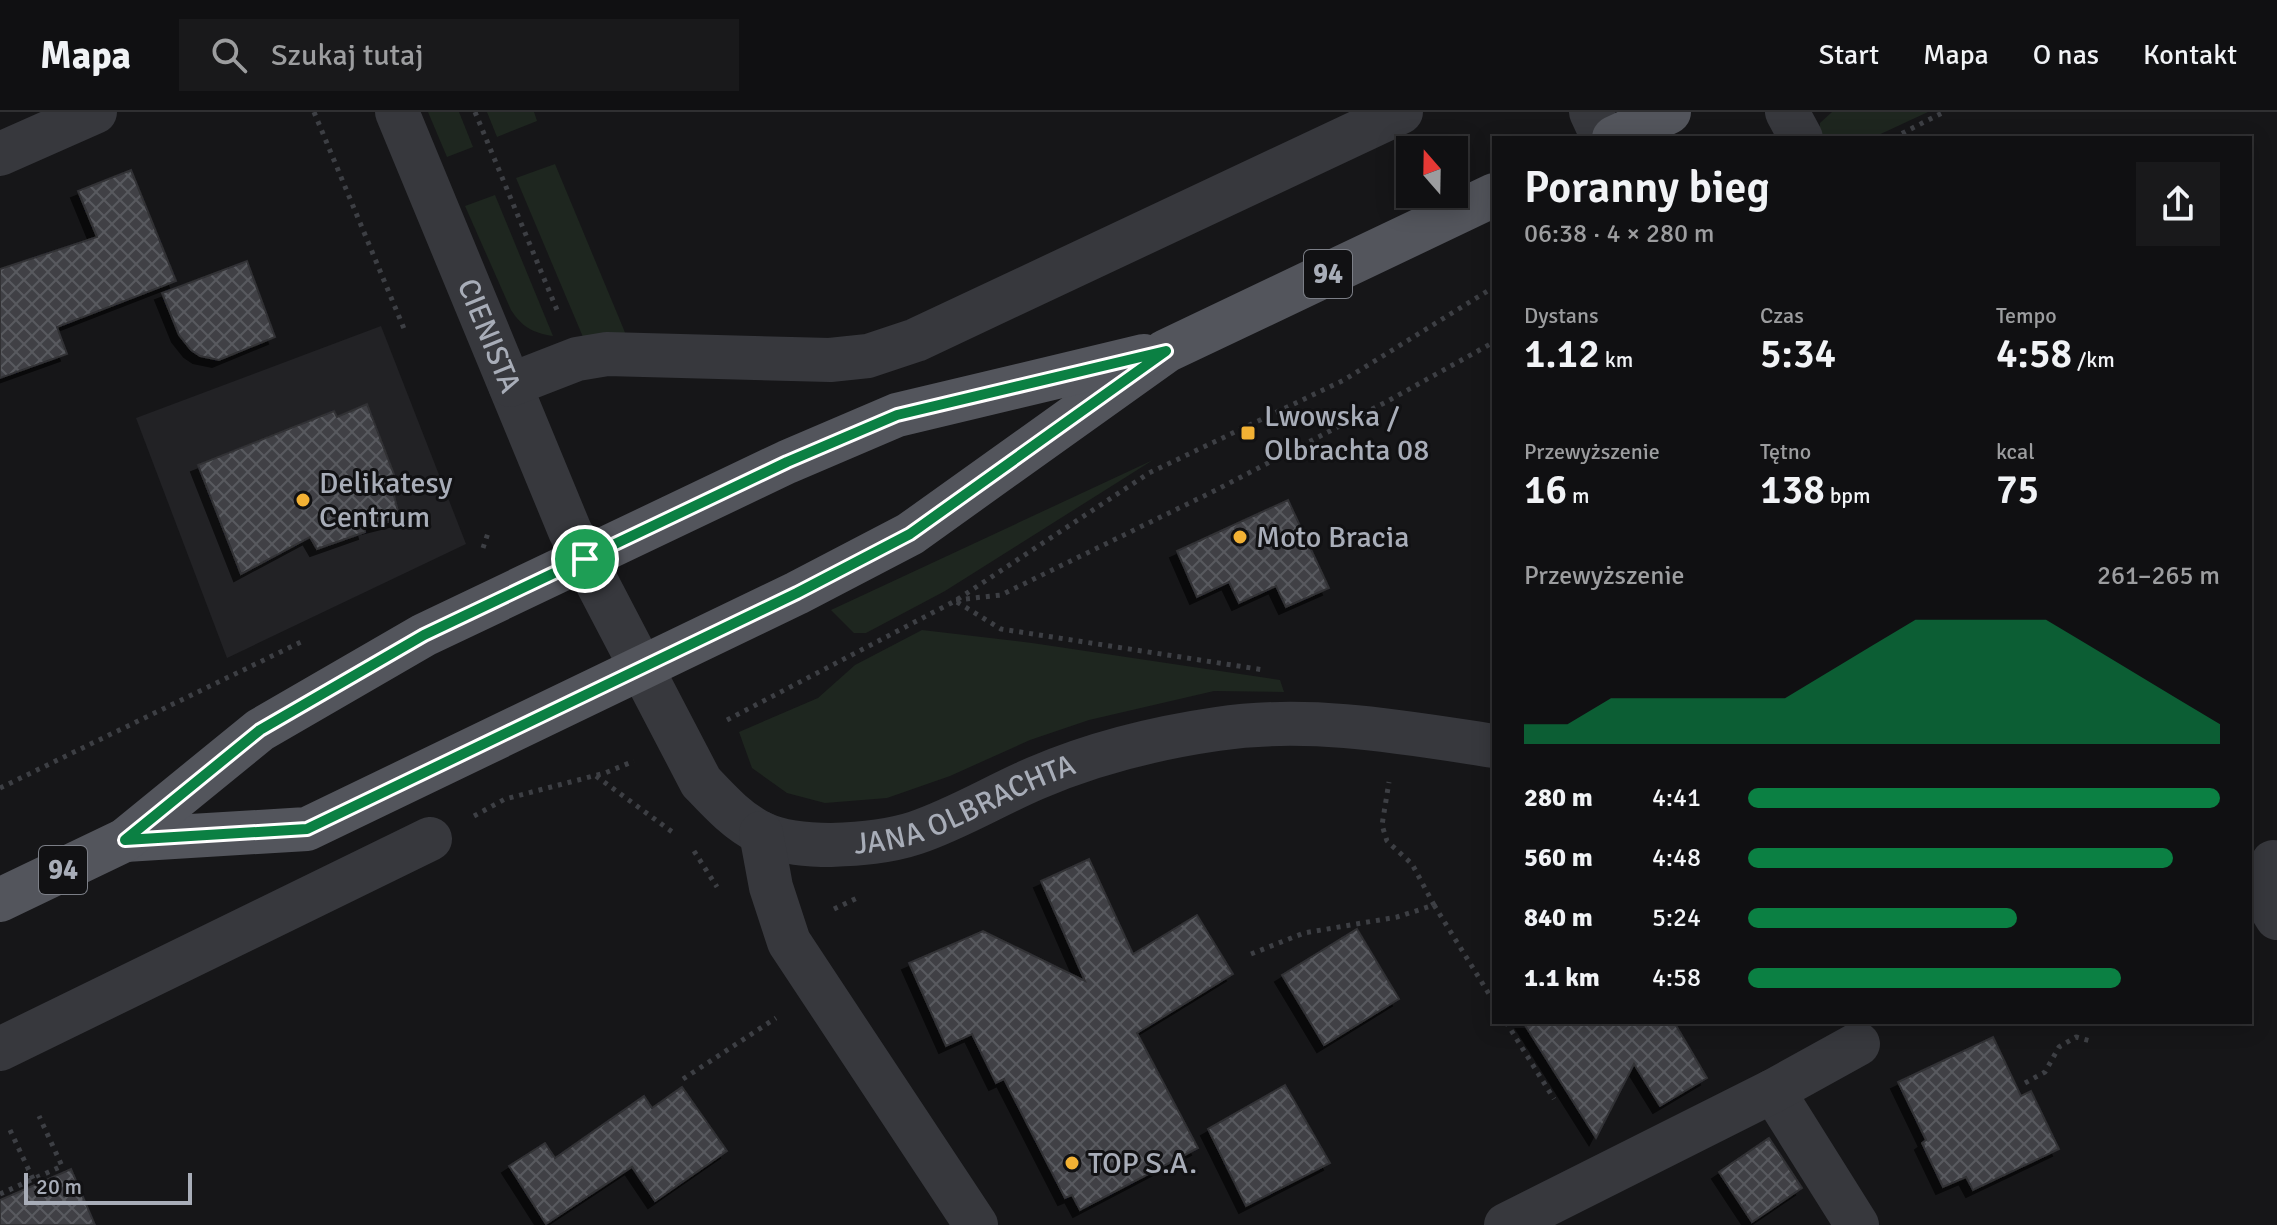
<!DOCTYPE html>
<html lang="pl">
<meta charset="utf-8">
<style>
:root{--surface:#101012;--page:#19191b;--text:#f1f3f6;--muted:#9c9d9f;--line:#303032;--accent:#0b8043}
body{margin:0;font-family:Signika,sans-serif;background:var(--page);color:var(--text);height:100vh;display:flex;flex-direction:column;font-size:30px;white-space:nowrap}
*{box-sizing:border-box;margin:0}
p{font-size:26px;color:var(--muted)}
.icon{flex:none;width:44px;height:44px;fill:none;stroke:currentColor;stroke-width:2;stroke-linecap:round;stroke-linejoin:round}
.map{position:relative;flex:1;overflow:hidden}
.details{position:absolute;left:1492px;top:24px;width:760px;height:888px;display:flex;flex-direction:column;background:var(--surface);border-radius:0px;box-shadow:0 4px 20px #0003,0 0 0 2px var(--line)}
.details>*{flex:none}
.needle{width:52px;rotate:340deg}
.buttons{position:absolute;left:1396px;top:24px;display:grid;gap:16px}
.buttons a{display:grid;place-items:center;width:72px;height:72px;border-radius:0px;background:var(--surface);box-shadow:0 4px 20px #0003,0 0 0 2px var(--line);font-size:40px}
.scale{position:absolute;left:24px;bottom:20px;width:168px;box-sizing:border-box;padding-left:8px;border:4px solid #a8adb8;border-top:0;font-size:22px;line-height:28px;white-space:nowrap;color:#a8adb8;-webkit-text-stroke:6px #111113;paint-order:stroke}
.pin{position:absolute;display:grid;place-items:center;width:68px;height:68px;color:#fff;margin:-34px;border:4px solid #fff;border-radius:50%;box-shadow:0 2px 8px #0007}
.round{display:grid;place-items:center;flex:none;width:84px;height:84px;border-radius:0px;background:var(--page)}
.summary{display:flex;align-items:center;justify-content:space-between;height:136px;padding:0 32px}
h1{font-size:44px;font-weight:600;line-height:60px}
.metrics{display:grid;grid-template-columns:repeat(3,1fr);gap:12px;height:136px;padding:8px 32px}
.metrics div{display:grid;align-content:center}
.metrics b{font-size:40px;font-weight:600}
.metrics small{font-size:22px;font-weight:400}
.metrics p{font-size:22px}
.chart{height:224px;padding:16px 32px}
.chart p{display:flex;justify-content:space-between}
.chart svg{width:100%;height:144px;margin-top:8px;fill:var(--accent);opacity:.7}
ul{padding:0 32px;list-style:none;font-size:26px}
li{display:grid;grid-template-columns:128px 96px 1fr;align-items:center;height:60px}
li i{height:20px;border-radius:10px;background:var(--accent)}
header{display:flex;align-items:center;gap:48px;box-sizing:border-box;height:112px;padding:0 40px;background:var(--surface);border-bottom:2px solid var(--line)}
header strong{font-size:38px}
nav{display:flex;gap:44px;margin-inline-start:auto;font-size:28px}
.search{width:560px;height:72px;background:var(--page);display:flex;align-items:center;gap:20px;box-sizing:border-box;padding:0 28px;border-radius:0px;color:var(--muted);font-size:30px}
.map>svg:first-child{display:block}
</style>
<header>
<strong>Mapa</strong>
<div class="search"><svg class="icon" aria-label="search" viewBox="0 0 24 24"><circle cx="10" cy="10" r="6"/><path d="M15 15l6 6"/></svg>Szukaj tutaj</div>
<nav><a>Start</a><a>Mapa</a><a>O nas</a><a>Kontakt</a></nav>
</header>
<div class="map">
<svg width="2277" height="1113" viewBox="0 0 2277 1113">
<defs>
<pattern id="building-cross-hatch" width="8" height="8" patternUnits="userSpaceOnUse" patternTransform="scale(2)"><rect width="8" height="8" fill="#404145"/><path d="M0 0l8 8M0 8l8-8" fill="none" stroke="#595a5e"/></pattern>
<filter id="shadow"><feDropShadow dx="-7" dy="7" stdDeviation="0" flood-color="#0009"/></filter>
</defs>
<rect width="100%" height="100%" fill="#161618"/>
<polygon fill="#222225" points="381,214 466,432 227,546 136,306"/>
<g fill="#1e261f">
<polygon points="428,0 459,0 473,35 447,45"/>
<polygon points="487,0 534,0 537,9 497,25"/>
<polygon points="1832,0 1928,0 1872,26 1820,26 1820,11"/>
<polygon points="555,52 624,218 627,226 583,225 516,66"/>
<path d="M495 83 553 224C533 221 522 215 511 198L465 94Z"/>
<polygon points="1153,348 945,479 866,521 854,521 831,498"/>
<polygon points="922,518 1032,531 1280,568 1284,580 1214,579 1089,608 1030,628 950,664 887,686 825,691 787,681 752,656 739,620 818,586 855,553"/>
</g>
<g fill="url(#building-cross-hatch)" stroke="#303034" stroke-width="2" filter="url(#shadow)">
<polygon points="131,58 176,169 57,215 67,242 0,266 0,157 97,125 78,79"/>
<polygon points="247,149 275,225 219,248 200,244 191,238 179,223 162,181"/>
<polygon points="367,292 395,365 390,368 400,407 364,416 365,420 317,437 310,425 241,462 198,353 334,299 337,305"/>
<polygon points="1288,388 1329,476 1286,495 1276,474 1239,491 1229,470 1197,485 1177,439"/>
<polygon points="1089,747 1133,842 1197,803 1233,862 1137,921 1198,1036 1080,1098 1072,1083 1065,1086 1004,967 996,971 972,922 946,934 909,851 983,819 1085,869 1041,769"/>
<polygon points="1357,817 1399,887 1324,933 1282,863"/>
<polygon points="1523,910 1674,910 1707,966 1660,994 1634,952 1596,1026"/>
<polygon points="1993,925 2021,984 2031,979 2059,1037 1973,1078 1966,1065 1943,1075 1922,1031 1926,1028 1898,970"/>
<polygon points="1285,973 1330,1051 1246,1094 1208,1017"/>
<polygon points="682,975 727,1039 655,1089 632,1055 546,1112 509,1054 545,1031 555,1046 644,984 652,996"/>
<polygon points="1769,1026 1802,1076 1752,1110 1719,1060"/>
<polygon points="71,1057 95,1113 0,1113 0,1088"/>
</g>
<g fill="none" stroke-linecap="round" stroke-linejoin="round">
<g stroke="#3d3f44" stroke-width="5" stroke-dasharray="4 6" stroke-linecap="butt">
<polyline points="314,0 405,219"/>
<polyline points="475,0 557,198"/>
<polyline points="1893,26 1944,0"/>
<polyline points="483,436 489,418"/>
<polyline points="956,488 1001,483 1214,379 1386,290 1494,230"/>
<polyline points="957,490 1001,517 1264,558"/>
<polyline points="727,608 955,489 1149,361 1344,268 1494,175"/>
<polyline points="596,664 675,722"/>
<polyline points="0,676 305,528"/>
<polyline points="474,704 505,687 605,661 634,649"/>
<polyline points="694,739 717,775"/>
<polyline points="1434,793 1494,890"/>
<polyline points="834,797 857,786"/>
<polyline points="1251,842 1304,821 1397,805 1434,793 1412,752 1387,729 1382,713 1389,670"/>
<polyline points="1506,910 1554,987"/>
<polyline points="683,967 776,906"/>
<polyline points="2025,971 2045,960 2059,935 2076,925 2094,930"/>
<polyline points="10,1018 33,1067"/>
<polyline points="0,1082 62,1054 39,1004"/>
</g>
<g stroke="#37383d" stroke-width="44">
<path id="s1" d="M397 0 570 419 701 670C719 689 737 709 761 721 782 731 808 733 831 733 859 732 888 730 915 721 957 707 996 683 1036 666 1094 641 1155 626 1217 617 1309 603 1403 620 1494 634"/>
<polyline points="1591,0 1603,26"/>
<polyline points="1787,0 1801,26"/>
<polyline points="0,42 95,0"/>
<polyline points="510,273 577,247 607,242 830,248 868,244 916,228 1401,0"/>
<polyline points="761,721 771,775 789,830 976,1113"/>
<polyline points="2273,750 2267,790 2277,806"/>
<polyline points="0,937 430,727"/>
<polyline points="1773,979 1857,1113"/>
<polyline points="1506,1113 1773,979 1858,932"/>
</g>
<g stroke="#53555c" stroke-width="44">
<polyline points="1614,26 1669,0"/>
<polyline points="125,728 307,717 797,481 910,422 1166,239 1494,83"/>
<polyline points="0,788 125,728 260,618 424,523 787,350 897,303 1144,244"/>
</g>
</g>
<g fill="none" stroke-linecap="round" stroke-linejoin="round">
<g stroke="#fff" stroke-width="16">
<polygon id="route" points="1166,239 910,422 797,481 307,717 125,728 260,618 424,523 787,350 897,303"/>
</g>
<use href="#route" stroke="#0b8043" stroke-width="10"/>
</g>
<g fill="#f2b134" stroke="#111113" stroke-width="3">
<rect x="1240" y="313" width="16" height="16" rx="4"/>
<circle cx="303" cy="388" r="8"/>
<circle cx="1240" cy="425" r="8"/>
<circle cx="1072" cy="1051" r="8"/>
</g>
<g text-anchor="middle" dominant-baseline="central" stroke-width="6" stroke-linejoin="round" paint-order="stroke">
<g fill="#111113" stroke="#7b7e86" stroke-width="2">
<rect x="1304" y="138" width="48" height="48" rx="6"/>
<rect x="39" y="734" width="48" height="48" rx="6"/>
</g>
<g font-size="28" font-weight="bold" fill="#a8adb8">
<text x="1328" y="162">94</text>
<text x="63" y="758">94</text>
</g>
<g font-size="30" fill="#a8adb8" stroke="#111113">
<text stroke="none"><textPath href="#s1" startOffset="242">CIENISTA</textPath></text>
<text stroke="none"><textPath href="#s1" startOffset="1028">JANA OLBRACHTA</textPath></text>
</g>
<g font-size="30" fill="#a8adb8" stroke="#111113" text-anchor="start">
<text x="1264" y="304">Lwowska /<tspan x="1264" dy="34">Olbrachta 08</tspan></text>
<text x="319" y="371">Delikatesy<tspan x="319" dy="34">Centrum</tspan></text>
<text x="1256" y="425">Moto Bracia</text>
<text x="1088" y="1051">TOP S.A.</text>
</g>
</g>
</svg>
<div class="buttons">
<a><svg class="needle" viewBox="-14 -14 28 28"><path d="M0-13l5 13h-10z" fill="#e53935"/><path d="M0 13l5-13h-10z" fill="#9c9d9f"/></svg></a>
</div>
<div class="scale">20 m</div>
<div class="pin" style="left:585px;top:447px;background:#1e9e55"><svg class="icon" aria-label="arrive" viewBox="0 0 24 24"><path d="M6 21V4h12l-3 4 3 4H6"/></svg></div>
<section class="details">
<div class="summary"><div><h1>Poranny bieg</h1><p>06:38 · 4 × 280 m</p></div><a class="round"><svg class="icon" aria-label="share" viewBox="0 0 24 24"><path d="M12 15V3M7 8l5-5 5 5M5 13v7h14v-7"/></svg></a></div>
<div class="metrics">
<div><p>Dystans</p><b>1.12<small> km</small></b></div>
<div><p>Czas</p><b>5:34</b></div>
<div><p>Tempo</p><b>4:58<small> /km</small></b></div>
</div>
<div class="metrics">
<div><p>Przewyższenie</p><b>16<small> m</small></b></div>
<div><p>Tętno</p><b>138<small> bpm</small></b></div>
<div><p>kcal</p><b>75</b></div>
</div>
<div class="chart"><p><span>Przewyższenie</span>261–265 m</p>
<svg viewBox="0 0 160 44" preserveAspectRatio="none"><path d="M0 44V38L10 38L20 30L30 30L40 30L50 30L60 30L70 22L80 14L90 6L100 6L110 6L120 6L130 14L140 22L150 30L160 38V44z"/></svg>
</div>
<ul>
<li><b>280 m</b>4:41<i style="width:100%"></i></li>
<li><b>560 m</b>4:48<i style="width:90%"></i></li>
<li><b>840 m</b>5:24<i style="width:57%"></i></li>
<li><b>1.1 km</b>4:58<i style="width:79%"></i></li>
</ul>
</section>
</div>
